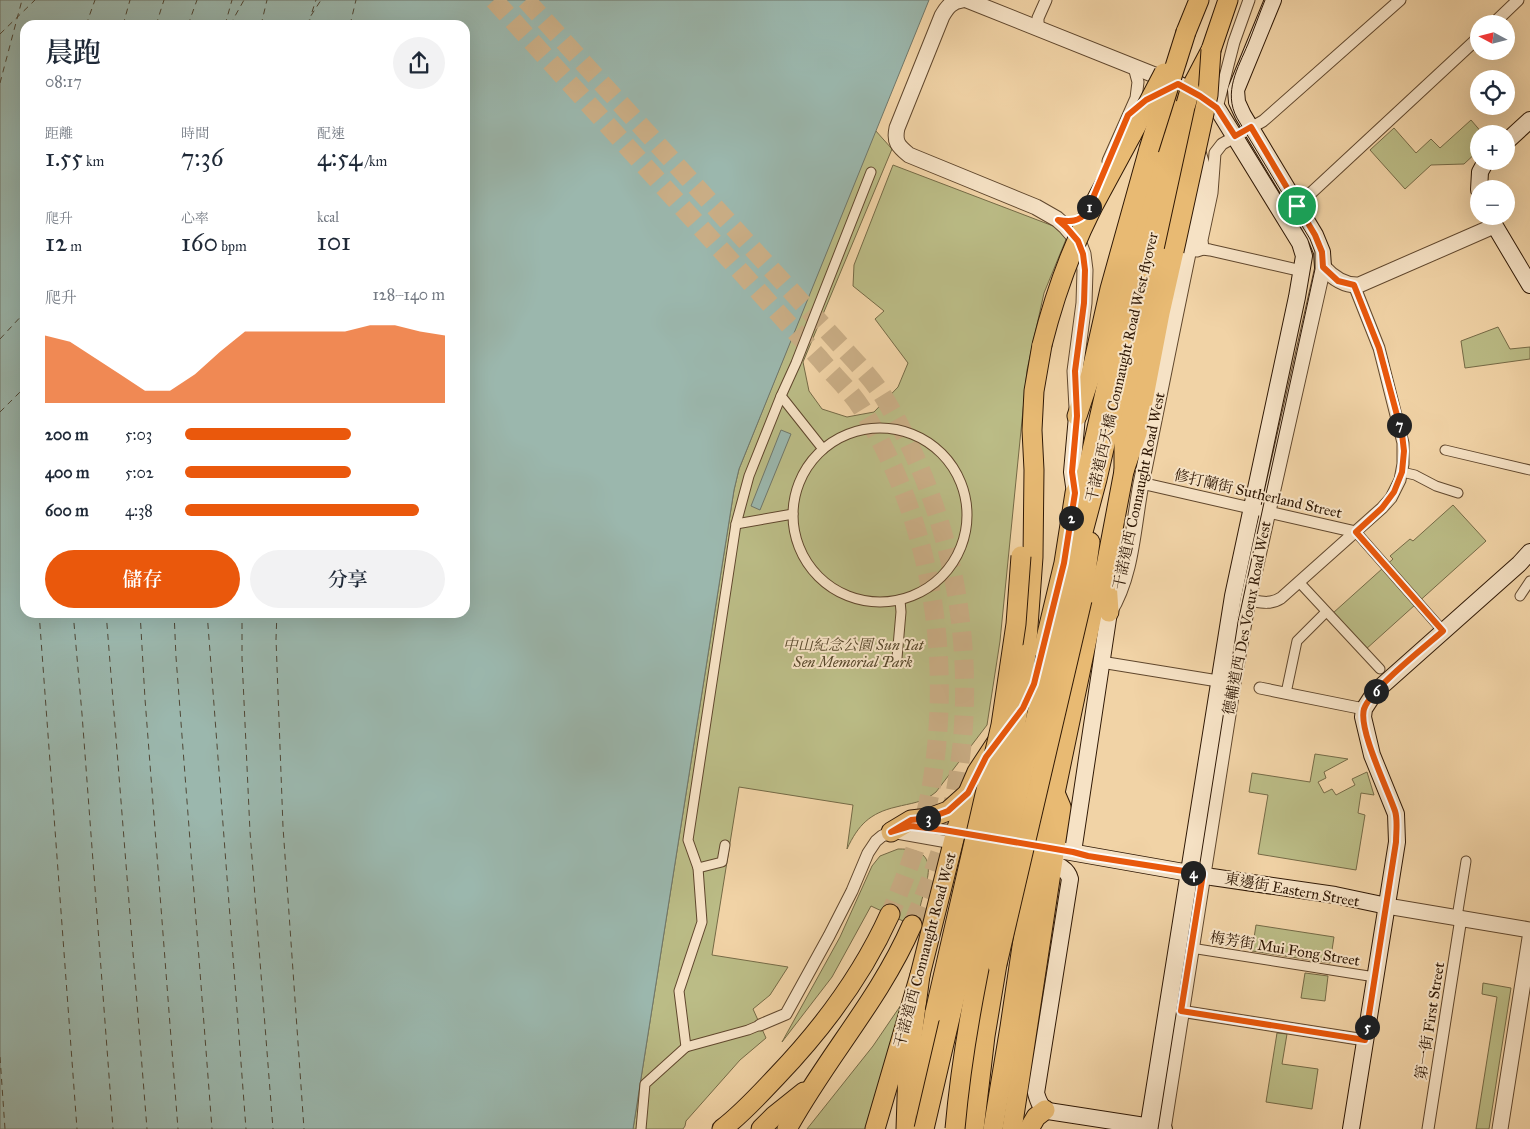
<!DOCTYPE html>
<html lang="zh-TW">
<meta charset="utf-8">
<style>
:root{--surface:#fff;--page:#f2f2f3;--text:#1f2937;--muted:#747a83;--accent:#ea580c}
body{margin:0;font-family:"IM FELL Great Primer","Noto Serif TC",serif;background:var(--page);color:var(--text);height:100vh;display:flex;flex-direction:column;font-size:19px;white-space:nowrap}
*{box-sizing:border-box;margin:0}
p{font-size:16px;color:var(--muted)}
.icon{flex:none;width:28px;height:28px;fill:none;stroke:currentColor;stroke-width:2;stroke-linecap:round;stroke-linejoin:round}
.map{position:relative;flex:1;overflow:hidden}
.side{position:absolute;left:20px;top:20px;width:450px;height:598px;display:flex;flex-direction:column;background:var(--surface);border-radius:15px;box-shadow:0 5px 20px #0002}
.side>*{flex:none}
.needle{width:32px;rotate:277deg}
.buttons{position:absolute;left:1470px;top:15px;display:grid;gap:10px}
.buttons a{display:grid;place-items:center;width:45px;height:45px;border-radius:50%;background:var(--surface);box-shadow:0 5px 20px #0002;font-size:25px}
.pin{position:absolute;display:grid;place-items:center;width:42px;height:42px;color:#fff;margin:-21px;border:2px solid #fff;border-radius:50%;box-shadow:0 1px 5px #0007}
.km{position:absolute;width:25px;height:25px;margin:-12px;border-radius:50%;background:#222;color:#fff;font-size:14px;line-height:25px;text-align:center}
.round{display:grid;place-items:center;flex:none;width:52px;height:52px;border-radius:26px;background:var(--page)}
.headline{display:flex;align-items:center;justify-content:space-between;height:85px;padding:0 25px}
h1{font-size:28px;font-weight:600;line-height:38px}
.metrics{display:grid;grid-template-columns:repeat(3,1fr);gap:8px;height:85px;padding:5px 25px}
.metrics div{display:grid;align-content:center}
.metrics b{font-size:25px;font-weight:600}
.metrics small{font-size:14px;font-weight:400}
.metrics p{font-size:14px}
.chart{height:140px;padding:10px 25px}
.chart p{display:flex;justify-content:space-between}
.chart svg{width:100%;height:90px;margin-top:5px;fill:var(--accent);opacity:.7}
.button{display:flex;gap:10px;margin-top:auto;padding:10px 25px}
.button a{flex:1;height:58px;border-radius:30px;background:var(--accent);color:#fff;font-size:20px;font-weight:600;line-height:58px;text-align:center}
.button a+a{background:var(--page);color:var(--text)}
ul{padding:0 25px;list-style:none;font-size:16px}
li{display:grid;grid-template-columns:80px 60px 1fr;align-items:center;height:38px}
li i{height:12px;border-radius:6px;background:var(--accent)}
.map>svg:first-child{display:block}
</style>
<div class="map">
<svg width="1530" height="1129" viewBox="0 0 1530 1129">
<rect width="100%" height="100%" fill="#f1d3a6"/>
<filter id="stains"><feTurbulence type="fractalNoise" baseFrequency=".004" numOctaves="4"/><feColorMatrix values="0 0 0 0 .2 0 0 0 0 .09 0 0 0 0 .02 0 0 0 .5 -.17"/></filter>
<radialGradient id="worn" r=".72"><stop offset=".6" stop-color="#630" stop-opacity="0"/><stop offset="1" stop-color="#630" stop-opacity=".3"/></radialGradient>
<g fill="#bbbc86" stroke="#756a46">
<polygon points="1471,120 1483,134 1479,134 1479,150 1464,164 1431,165 1405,189 1370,150 1394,128 1416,153 1431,139 1440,148"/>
<path d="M875 130 892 149 803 362 809 391 822 409 847 417 874 412 898 387 908 363 875 319 884 311 853 286 854 265 893 165 1069 232 1044 293 1027 370 1000 641 987 725 936 792C923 803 911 803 896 807 870 813 858 825 847 849L853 805 739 787 712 955 788 967 770 995 753 1009 766 1038 740 1060 686 1121 685 1126 683 1129H633L734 490 739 469Z"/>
<polygon points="1498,327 1510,349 1530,347 1530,359 1465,368 1461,341"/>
<polygon points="1453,505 1486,541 1365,650 1333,613 1393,559 1390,556 1410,539 1413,541"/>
<polygon points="1315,754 1348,759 1324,772 1326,778 1318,782 1324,793 1332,789 1336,795 1355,785 1352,779 1367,772 1374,795 1361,793 1358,813 1365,815 1356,870 1258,854 1268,795 1249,792 1252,773 1310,782"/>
<path d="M898 849C947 848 923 885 919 913 919 918 920 923 920 929L871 906 832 977 782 1042 840 937 872 866 880 856Z"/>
<polygon points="1256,925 1334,937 1330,963 1252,951"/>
<polygon points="1305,973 1328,976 1325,1001 1301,998"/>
<polygon points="1483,983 1511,988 1489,1129 1476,1129 1497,997 1482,994"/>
<polygon points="903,1002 868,1129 807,1129 873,1046"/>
<polygon points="1277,1033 1287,1034 1282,1064 1318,1069 1312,1109 1266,1102"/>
</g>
<g fill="#9bb7ad" stroke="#70776a" fill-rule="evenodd">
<path d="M0 0H929L739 469 734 490 633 1129H0ZM25 25H465V612H25Z"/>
<polygon points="781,430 791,434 760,510 751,506"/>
</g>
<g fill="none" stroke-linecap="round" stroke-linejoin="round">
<g stroke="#4f4837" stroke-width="1" stroke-dasharray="6 5" stroke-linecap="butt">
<polyline points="312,12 316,0"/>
<polyline points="86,25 95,0"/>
<polyline points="123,25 130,0"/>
<polyline points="156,25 164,0"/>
<polyline points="188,25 197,0"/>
<polyline points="225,25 232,0"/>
<polyline points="230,25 244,0"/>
<polyline points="261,25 267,0"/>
<polyline points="305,25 321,0"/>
<polyline points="308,25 310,19"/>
<polyline points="350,25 356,0"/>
<polyline points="0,34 35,0"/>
<polyline points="0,83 22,0"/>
<polyline points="0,339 25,312"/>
<polyline points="0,412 25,387"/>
<polyline points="39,612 77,1129"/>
<polyline points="73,612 82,714 113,1129"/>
<polyline points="106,612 147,1129"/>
<polyline points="140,612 145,699 178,1129"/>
<polyline points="174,612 176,657 212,1129"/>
<polyline points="207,612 246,1129"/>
<polyline points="242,612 242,658 250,832 273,1129"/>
<polyline points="277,612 276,639 283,827 304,1129"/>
<polyline points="0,1057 5,1129"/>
</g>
<g stroke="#caae86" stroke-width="19" stroke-dasharray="19 9" stroke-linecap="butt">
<path d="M494 0 820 359C833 375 851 391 862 409 932 521 953 658 931 788 923 832 907 874 890 914"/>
<path d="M526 0 834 338C849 355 872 378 883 396 963 527 986 692 944 840 935 869 924 897 912 925"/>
</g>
<g stroke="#60472d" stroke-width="11">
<g id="pedestrian">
<polyline points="781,396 823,449"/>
<circle cx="880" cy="515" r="87"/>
<polyline points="1445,450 1530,470"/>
<polyline points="1402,472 1415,475 1436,486 1458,493"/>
<polyline points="736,524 793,514"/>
<polyline points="1356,532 1443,631"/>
<polyline points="1299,582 1380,669"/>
<polyline points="1520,596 1530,581"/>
<polyline points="897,658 901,612 900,600"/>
<polyline points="1286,693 1297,641 1326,612"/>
<polyline points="698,868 722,862 725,845"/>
<polyline points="1457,917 1466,861"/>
<polyline points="1191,948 1375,977"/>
<polyline points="686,1047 679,991 702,922 698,868 688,840 736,524 749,476 781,396 796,363 871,172"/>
<polyline points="641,1129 645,1084 686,1047 748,1030 760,1025"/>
</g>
</g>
<g stroke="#60472d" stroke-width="13">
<g id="minor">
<polyline points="1493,24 1518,0"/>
<polyline points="1038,28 1038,18 1046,0"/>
<polyline points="1217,108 1234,42 1249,0"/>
<polyline points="1108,161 1136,98 1138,82 1134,67"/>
<polyline points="1297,206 1479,37"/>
<polyline points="1203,249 1202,240 1212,193 1215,153 1222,144 1263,121 1400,0"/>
<polyline points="1197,251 1203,249 1210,250 1302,271"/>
<polyline points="1141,483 1356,532"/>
<path d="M1248 600C1261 602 1270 605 1281 598L1382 508 1391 498 1400 480 1403 464V443L1379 348 1354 285"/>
<polyline points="1101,662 1218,681"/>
<polyline points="1260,688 1364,709"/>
<polyline points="911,827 956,831"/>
<polyline points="891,832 953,843"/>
<polyline points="1174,1010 1365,1040"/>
<polyline points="760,1025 786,1014 829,936 852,891 868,853 876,841 882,836 895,831"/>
<polyline points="1428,1129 1461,918"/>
</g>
</g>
<g stroke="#60472d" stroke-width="17">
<g id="tertiary">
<path d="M962 0C952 1 947 7 942 16L897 128C894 142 898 146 909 155L1036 207 1057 219 1066 227 1078 241 1083 254 1085 270 1084 303 1075 371 1077 408"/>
<polyline points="967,0 1172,82"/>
<path d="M1323 267C1333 278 1344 286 1359 285L1494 226"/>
<path d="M1109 612C1132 575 1133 526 1141 484 1161 387 1180 289 1201 192L1202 165 1197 149"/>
<polyline points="1387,906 1530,930"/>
<polyline points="1163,1129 1233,683 1248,600 1323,267"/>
<polyline points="1500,1129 1530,938"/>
</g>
</g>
<g stroke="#2f1805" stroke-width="18">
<g id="secondary">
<polyline points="1273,0 1236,90 1237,102 1243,115 1315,235 1322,252 1323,267"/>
<polyline points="1506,142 1530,120"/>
<polyline points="1479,190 1480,172 1486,161"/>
<polyline points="1489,216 1530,285"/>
<polyline points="1075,493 1072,472 1077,416"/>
<polyline points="1042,847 1212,877 1335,895 1387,906"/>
<polyline points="1073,852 1109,612"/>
<path d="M1042 861C1054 863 1067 867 1070 879L1036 1093C1038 1100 1040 1108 1048 1111L1164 1129"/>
<polyline points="1148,1129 1233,596 1297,297 1304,256 1300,243 1217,108 1200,96 1178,84"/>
<polyline points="1351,1129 1397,842 1396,814 1372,755 1363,717 1364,709 1375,692 1519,564 1530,552"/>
</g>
</g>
<g stroke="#2f1805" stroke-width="21">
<g id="primary">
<polyline points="1017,718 1030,695 1035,684 1064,563 1075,493 1087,472 1158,159 1174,98"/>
<polyline points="891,832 911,820 929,818 948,811 967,794"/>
<polyline points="1035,859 1045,806 1055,793 1093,610 1106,566 1124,471 1124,430 1165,234 1188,132 1203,89"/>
<polyline points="875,1129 920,975 956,831 968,793 977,772 996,743"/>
<polyline points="1012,1129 1061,807 1055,793"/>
<polyline points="1029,1129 1036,1117 1045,1110"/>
</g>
</g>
<g stroke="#2f1805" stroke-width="21">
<g id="trunk">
<polyline points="1186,32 1199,0"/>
<polyline points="1190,90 1211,50 1228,0"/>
<polyline points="1092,208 1132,134"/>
<polyline points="1077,416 1091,374 1110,289 1149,149"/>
<polyline points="1124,471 1137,433 1160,313 1174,251"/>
<polyline points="1106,566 1109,612"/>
<polyline points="1066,596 1097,479 1170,162 1186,104"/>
<polyline points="1082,600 1090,542"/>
<polyline points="1026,654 1033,557 1034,470 1032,430 1034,391 1042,345"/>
<polyline points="925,1113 924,1073 935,1012"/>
<path d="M722 1129C742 1114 759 1095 777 1076 823 1028 862 976 890 914"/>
<polyline points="761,1129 774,1116 804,1092"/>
<path d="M787 1129C825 1059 880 999 912 925"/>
<polyline points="906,1129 908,1068 920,975"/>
<polyline points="974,1129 985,1036 997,964"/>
<polyline points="993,1129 1010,1027 1035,859"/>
</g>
</g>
<use href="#pedestrian" stroke="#f6e2c5" stroke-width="9"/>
<use href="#minor" stroke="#f6e2c5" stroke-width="11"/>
<use href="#tertiary" stroke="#f6e2c5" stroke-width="15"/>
<use href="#secondary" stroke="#f6e2c5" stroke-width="16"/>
<use href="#primary" stroke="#e8ba73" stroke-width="19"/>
<use href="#trunk" stroke="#e8ba73" stroke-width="19"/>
<path stroke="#2f1805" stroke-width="1" d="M1158 1129 1238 622 1315 269V252L1310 239 1237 118C1223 92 1238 68 1248 44 1254 29 1259 15 1265 0"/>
<g stroke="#2f1805" stroke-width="21" stroke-linecap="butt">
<g id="trunk-bridge">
<polyline points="1186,104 1190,90"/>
<polyline points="1132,134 1164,73"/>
<polyline points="1149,149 1186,32"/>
<polyline points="1174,251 1208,95 1211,50"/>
<path d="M1042 345C1054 297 1070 252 1092 208"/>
<polyline points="997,964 1082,600"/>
<polyline points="935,1012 1001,725 1016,624 1021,556"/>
<polyline points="924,1129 984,872 1015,729 1026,654"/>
<path d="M955 1129C964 1027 987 927 1010 828 1028 751 1046 673 1066 596"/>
</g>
</g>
<use href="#trunk-bridge" stroke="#e8ba73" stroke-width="19"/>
</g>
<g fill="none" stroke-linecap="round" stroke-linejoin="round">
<g stroke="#fff" stroke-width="10">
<path id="route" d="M1178 84 1200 96 1217 108 1235 136 1251 127 1315 235 1322 252 1323 267 1338 281 1354 285 1379 348 1402 434 1404 451 1402 472 1394 492 1382 508 1356 532 1443 631C1426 646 1370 690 1364 709 1358 729 1388 790 1395 811 1398 820 1396 832 1396 842L1365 1040 1181 1011 1203 874 1088 856 1073 852 944 830 911 826 891 832 911 820 929 818 948 811 968 793 986 757 1023 708 1034 684 1064 563 1075 493 1072 472 1077 416 1075 371 1084 303 1085 270 1083 254 1078 241 1066 227 1058 220C1070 222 1079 222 1087 212L1128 115 1146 100Z"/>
</g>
<use href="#route" stroke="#ea580c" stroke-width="6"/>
</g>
<g text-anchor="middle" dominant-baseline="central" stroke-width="4" stroke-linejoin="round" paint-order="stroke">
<g font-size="15" fill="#2f1805" stroke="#f6e2c5">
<text transform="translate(1122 367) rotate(-77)">干諾道西天橋 Connaught Road West flyover</text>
<text transform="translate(1139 491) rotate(-78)">干諾道西 Connaught Road West</text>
<text transform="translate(1258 494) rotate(13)">修打蘭街 Sutherland Street</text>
<text transform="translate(1247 618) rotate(-79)">德輔道西 Des Voeux Road West</text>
<text transform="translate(1292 890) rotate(10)">東邊街 Eastern Street</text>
<text transform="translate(1285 949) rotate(9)">梅芳街 Mui Fong Street</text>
<text transform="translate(925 950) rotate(-75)">干諾道西 Connaught Road West</text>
<text transform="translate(1430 1021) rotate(-81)">第一街 First Street</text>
</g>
<g font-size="15" font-style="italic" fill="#59492c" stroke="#f6e2c5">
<text x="853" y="645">中山紀念公園 Sun Yat<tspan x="853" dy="17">Sen Memorial Park</tspan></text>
</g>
</g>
<rect width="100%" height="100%" filter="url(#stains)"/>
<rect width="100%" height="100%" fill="url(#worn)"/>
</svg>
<div class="buttons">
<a><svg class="needle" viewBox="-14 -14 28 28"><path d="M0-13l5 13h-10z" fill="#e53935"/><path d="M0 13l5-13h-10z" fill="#747a83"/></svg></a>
<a><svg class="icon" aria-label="locate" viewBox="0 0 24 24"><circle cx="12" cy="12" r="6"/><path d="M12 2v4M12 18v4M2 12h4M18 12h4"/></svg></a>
<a>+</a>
<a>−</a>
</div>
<div class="pin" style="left:1297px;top:206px;background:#1e9e55"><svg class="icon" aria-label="arrive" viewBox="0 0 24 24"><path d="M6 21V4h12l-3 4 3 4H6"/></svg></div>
<b class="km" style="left:1089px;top:207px">1</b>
<b class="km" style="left:1071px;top:518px">2</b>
<b class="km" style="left:928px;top:818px">3</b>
<b class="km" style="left:1193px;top:873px">4</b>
<b class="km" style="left:1367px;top:1027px">5</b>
<b class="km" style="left:1376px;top:691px">6</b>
<b class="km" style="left:1399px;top:425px">7</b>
<section class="side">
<div class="headline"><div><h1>晨跑</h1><p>08:17</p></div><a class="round"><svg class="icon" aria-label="share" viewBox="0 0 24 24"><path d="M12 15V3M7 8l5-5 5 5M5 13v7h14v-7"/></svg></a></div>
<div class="metrics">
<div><p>距離</p><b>1.55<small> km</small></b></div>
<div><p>時間</p><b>7:36</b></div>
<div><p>配速</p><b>4:54<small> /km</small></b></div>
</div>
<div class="metrics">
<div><p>爬升</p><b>12<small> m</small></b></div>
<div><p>心率</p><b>160<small> bpm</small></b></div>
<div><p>kcal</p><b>101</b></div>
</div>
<div class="chart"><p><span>爬升</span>128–140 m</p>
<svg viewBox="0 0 160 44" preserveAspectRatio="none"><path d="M0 44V11L10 14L20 22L30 30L40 38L50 38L60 30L70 19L80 9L90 9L100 9L110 9L120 9L130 6L140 6L150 9L160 11V44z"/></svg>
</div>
<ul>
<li><b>200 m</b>5:03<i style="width:64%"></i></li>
<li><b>400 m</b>5:02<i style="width:64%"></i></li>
<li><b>600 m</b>4:38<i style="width:90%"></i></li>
</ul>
<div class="button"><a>儲存</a><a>分享</a></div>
</section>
</div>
